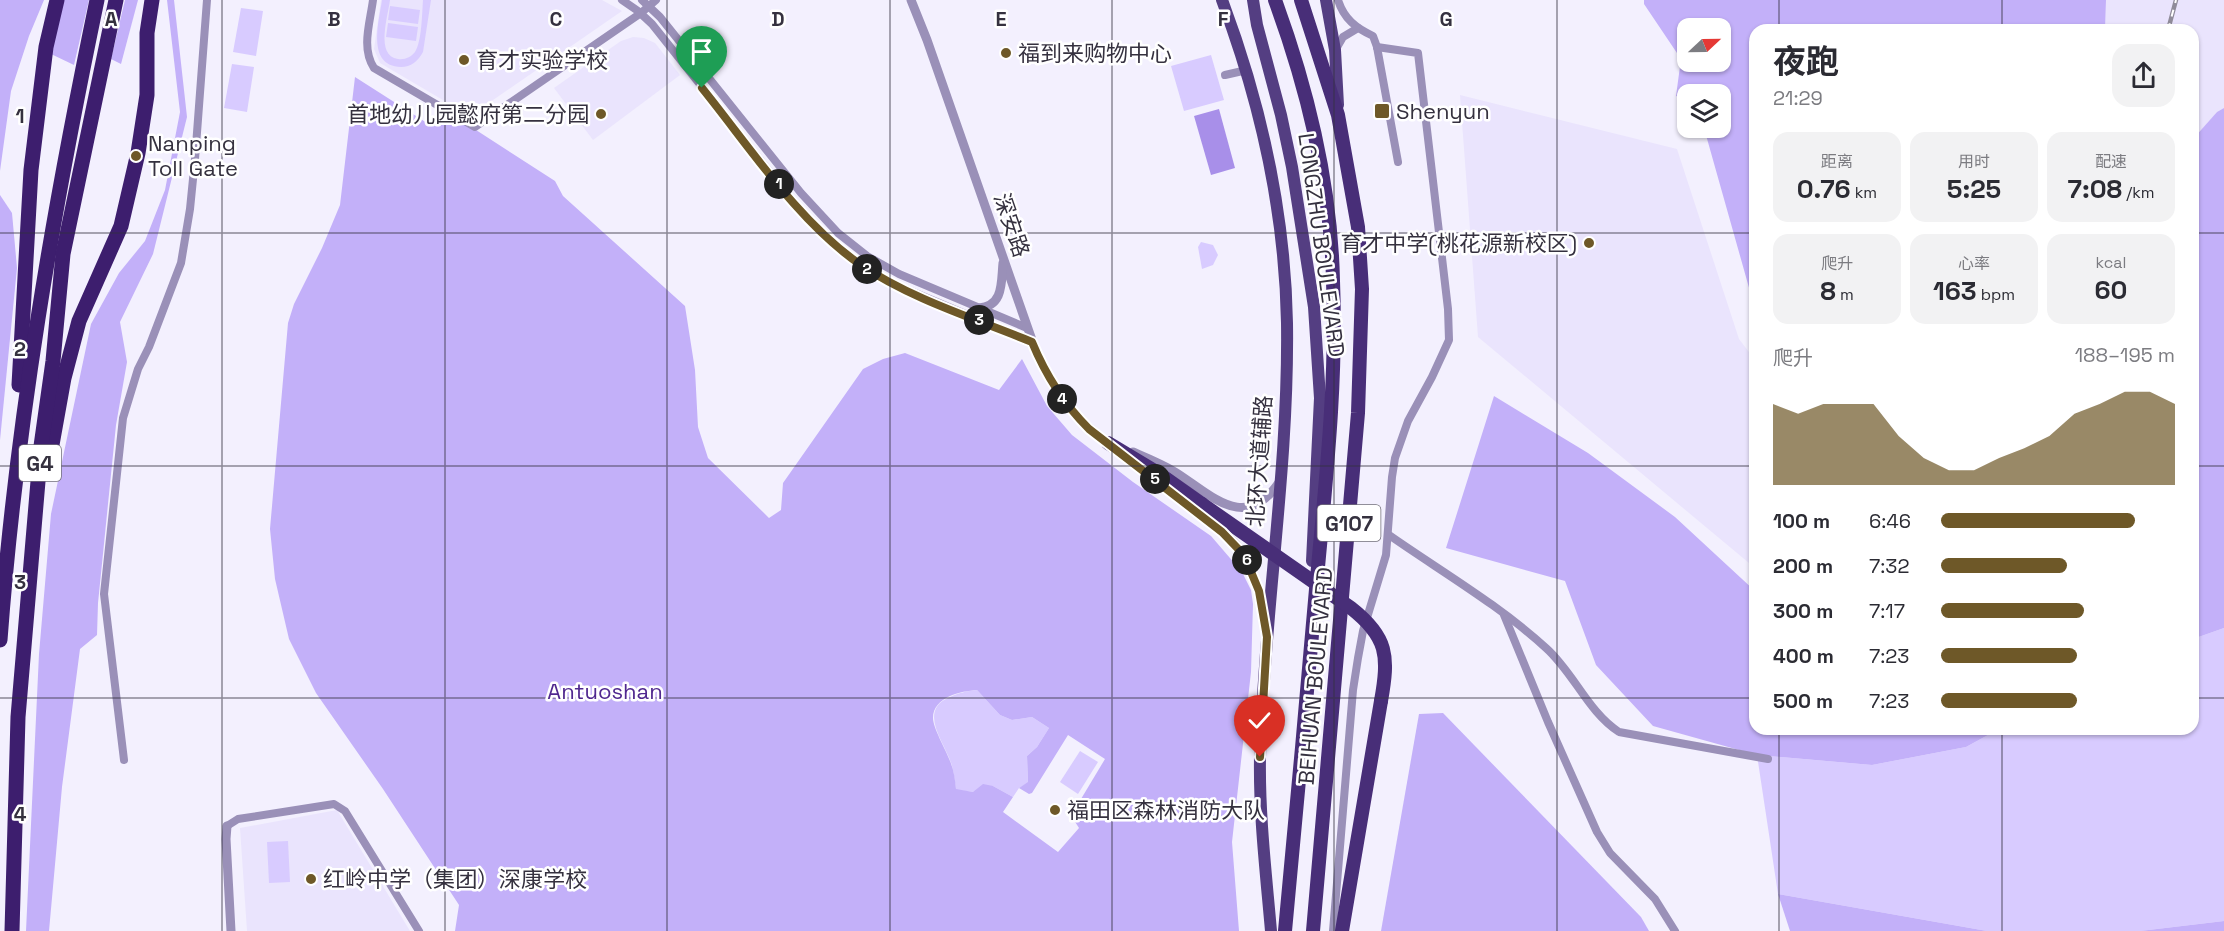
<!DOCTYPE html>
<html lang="zh">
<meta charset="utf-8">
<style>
:root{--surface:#fff;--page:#f2f2f3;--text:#2b2b33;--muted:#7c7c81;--accent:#6e5828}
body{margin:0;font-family:"Space Grotesk","Noto Sans SC",sans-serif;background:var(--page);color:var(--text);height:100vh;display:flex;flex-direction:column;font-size:22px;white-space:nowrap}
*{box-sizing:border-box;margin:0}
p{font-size:20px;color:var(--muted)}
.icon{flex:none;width:33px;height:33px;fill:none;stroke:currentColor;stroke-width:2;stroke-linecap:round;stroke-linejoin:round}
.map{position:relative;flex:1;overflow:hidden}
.sheet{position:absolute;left:1749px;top:24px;width:450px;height:711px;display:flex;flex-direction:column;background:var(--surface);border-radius:18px;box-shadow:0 2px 4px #0004}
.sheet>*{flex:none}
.needle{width:39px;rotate:68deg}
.controls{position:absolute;left:1677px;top:18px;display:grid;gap:12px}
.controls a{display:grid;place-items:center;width:54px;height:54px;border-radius:12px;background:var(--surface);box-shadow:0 2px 4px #0004;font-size:30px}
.pin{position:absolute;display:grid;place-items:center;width:51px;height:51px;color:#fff;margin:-62px -26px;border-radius:50% 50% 50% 0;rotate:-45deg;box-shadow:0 0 6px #0007}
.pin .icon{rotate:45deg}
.km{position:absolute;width:30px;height:30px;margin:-15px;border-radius:50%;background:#222;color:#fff;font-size:16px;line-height:30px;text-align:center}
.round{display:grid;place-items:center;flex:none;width:63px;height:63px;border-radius:18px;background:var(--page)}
.head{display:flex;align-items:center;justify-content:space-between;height:102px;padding:0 24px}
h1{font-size:33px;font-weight:700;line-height:45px}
.stats{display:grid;grid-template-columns:repeat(3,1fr);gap:9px;height:102px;padding:6px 24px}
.stats div{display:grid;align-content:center;border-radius:15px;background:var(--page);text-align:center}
.stats b{font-size:26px;font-weight:700}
.stats small{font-size:16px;font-weight:400}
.stats p{font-size:16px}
.chart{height:168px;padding:12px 24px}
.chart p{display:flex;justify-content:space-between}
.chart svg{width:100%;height:108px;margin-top:6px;fill:var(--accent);opacity:.7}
ul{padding:0 24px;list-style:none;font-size:20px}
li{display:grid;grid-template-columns:96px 72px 1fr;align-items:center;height:45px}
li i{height:15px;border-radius:8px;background:var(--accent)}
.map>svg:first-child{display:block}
</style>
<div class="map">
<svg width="2224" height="931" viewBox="0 0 2224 931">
<rect width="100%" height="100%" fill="#f3f0fe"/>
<g fill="#eae4fd">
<polygon points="381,0 602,0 622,11 470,116 380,63 374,49"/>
<polygon points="2106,0 2224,0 2224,108 2217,112 2193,139 2193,30 2105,30"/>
<polygon points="633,37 644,38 655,43 680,75 593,140 554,88 621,41"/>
<polygon points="1460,95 1677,149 1739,339 1755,360 1755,568 1478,337"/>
<polygon points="337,810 410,931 247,931 240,828"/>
</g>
<g fill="#d8cbff">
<path d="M382 0H390C388 16 375 56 398 59 405 60 411 57 415 52 422 41 422 13 423 0H431L423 52C418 61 411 67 401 67 366 66 379 21 382 0Z"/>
<polygon points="390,6 420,10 418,24 388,20"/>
<polygon points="241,8 263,11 256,56 233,52"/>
<polygon points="388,23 418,27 416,41 386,37"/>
<polygon points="1211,55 1224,100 1184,111 1171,66"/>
<polygon points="232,64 254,67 247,112 224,108"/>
<polygon points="1201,242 1213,245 1218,255 1213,265 1202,269 1198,247"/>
<polygon points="2224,628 2224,921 2140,931 1987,931 1778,894 1757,755 1872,765 1966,747 1999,729 2193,729 2193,639"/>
<path d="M977 690 1000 715 1012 720 1032 717 1049 728 1037 747 1027 756 1028 783 1019 788 1013 797 993 786 973 792 956 790C955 782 954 774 952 766 946 743 916 711 950 697 959 693 966 691 977 690Z"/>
<polygon points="1080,751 1098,762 1078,794 1060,782"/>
<polygon points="288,841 290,882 269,883 267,842"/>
</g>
<g fill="#c3b0f9" fill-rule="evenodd">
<polygon points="0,0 44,0 29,36 11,91 0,171"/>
<polygon points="62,0 89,0 74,65 51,54"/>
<polygon points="125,0 138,0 121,64 111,59"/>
<polygon points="167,0 174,0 187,117 153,254 120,322 127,362 116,425 98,603 97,635 80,649 62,787 49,931 26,931 39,654 51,514 91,324 119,273 145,241 165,190 180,112"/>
<path d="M1644 0H2106L2105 30H1755V309L1704 128H1720V94H1688L1687 100 1676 96 1681 59 1644 4ZM1688 28H1720V62H1688Z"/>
<path d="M355 77 427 123 440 113 476 130 555 181 563 196 685 306 695 370 698 427 708 458 769 518 781 510 783 483 863 369 883 359 905 353 999 390 1022 359 1047 406 1072 435 1133 482 1211 536 1242 572 1251 590 1253 604 1251 672 1232 842 1239 931H455L459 905 383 789 316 693 289 639 275 579 270 529 288 323 294 304 322 248 340 205ZM977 690 1000 715 1012 720 1032 717 1049 728 1037 747 1027 756 1028 782 1019 788 1029 794 1032 793 1068 735 1105 759 1081 799 1074 802 1070 814 1079 828 1058 852 1003 812 1013 797 993 786 983 784 973 792 956 789C955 780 954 770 950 761 946 750 933 728 933 718 933 697 961 691 977 690Z"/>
<polygon points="2224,108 2224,628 2193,639 2193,139 2217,112"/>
<polygon points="0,195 12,213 17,268 0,440"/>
<polygon points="1494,396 1588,453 1675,517 1755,591 1755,729 1999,729 1966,747 1872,765 1757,755 1653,726 1596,665 1565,581 1446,548"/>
<polygon points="1443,713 1641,917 1649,931 1381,931 1419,714"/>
<polygon points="1778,894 1987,931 1790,931"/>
<polygon points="2224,921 2224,931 2140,931"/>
</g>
<polygon fill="#a88fe9" points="1219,109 1235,168 1211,175 1194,116"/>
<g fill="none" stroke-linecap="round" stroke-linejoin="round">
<g stroke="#9a90b8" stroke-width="8">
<path d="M373 0C370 23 361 48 374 68L475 127 641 13 656 0"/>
<polyline points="622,0 638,11 652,24 792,200 831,242 861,265 894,284 1032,342"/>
<polyline points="642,0 660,17 801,193 838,233 867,256 899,274 1027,328"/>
<path d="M1338 0C1344 19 1356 28 1373 36L1377 47 1398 162"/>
<polyline points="1336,49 1343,37 1358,28"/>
<polyline points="1225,75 1247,70"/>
<path d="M1389 535C1442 572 1499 605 1546 648 1574 673 1588 712 1619 732L1768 759"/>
<polyline points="1504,615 1548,722 1597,832 1610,853 1655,899 1675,931"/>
<polyline points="124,760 104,594 123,418 138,369 149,347 181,263 190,209 195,159 207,0"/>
<polyline points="227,826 238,819 334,804 345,811 419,931"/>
<polyline points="1333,931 1353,690 1358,658 1363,631 1386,555 1392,477 1395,458 1408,421 1432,377 1449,340 1448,309 1418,53 1377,47"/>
</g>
<g stroke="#9a90b8" stroke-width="9">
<path d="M911 0 927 40 1032 340C1052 391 1068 413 1112 446"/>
<path d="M979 308C1004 306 1001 282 1003 263"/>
<path d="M1133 452C1147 458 1162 464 1175 472 1212 495 1245 534 1280 481"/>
<path d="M1149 474C1174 494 1228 529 1244 555 1257 576 1261 602 1265 625"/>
<polyline points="227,826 226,839 231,931"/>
</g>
<g stroke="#543e82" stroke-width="12">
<path d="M1222 0C1261 104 1285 212 1287 323 1289 468 1264 612 1260 757 1259 815 1266 873 1271 931"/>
<polyline points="1253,0 1257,25 1281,115 1292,167 1314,307 1320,398 1312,561"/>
<polyline points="1326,0 1335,50 1338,105"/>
</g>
<g stroke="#482e78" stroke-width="14">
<path d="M1275 0C1308 90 1331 184 1333 281 1337 380 1326 479 1317 578 1307 696 1296 813 1285 931"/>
<polyline points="1301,0 1338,115 1358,227 1362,289 1358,413 1313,931"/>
<polyline points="1108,443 1158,473 1202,504"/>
<polyline points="1342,931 1381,701"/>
</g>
<g stroke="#3d1e6e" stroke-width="15">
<polyline points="19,385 31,170 46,47 57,0"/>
<polyline points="48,467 64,378 79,321 121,226 138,153 147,95 147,33 152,0"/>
<path d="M0 640C16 425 53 211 97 0"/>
<polyline points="12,931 18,717 41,446 53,361 63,254 116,0"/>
</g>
<g stroke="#8f8b99" stroke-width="4.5">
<polyline id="rail" points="2168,30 2176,0"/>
</g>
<use href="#rail" stroke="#fff" stroke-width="2" stroke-dasharray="7" stroke-linecap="butt"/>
<path stroke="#482e78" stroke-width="14" d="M1202 504 1351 608C1388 637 1389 656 1381 701"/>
</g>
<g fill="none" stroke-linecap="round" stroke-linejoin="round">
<g stroke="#fff" stroke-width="12">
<path id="route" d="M702 88C749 146 799 223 861 265 911 299 976 319 1032 342 1046 376 1063 403 1089 429L1222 532 1244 555 1259 591 1267 637 1260 757"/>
</g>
<use href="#route" stroke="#6e5828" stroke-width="8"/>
</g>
<path fill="none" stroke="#35313f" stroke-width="1.5" stroke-opacity="0.55" d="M222 0V931M445 0V931M667 0V931M890 0V931M1112 0V931M1334 0V931M1557 0V931M1779 0V30M2002 0V30M0 233H1755M2193 233H2224M0 466H1755M2193 466H2224M0 698H1755M2193 698H2224M1779 729V931M2002 729V931"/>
<g fill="#6e5828" stroke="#fff" stroke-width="2">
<circle cx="1006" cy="53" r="6"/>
<circle cx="464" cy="60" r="6"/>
<rect x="1374" y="103" width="16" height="16" rx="3"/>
<circle cx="601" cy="114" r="6"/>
<circle cx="136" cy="156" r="6"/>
<circle cx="1589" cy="243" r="6"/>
<circle cx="1055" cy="810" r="6"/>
<circle cx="311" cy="879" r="6"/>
</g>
<g text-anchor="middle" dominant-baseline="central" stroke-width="5" stroke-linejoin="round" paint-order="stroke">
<g fill="#fff" stroke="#726f79" stroke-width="1.5">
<rect x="19" y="445" width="42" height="36" rx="4.5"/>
<rect x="1317.5" y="505" width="63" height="36" rx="4.5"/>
</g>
<g font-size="21" font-weight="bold" fill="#35313f">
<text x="40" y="463">G4</text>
<text x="1349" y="523">G107</text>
</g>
<g font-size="22" fill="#35313f" stroke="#fff" text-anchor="start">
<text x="1018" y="53">福到来购物中心</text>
<text x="476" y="60">育才实验学校</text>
<text x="1396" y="111">Shenyun</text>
<text x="589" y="114" text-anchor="end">首地幼儿园懿府第二分园</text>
<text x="148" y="143">Nanping<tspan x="148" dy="25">Toll Gate</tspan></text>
<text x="1577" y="243" text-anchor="end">育才中学(桃花源新校区)</text>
<text x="1067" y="810">福田区森林消防大队</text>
<text x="323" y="879">红岭中学（集团）深康学校</text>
</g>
<g font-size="22" fill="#35313f" stroke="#fff">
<text transform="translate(1012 225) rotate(71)">深安路</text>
<text transform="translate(1322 245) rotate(82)">LONGZHU BOULEVARD</text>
<text transform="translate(1259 461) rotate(-86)">北环大道辅路</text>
<text transform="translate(1315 676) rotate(-85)">BEIHUAN BOULEVARD</text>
</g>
<g font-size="22" fill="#50288f" stroke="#fff">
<text x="605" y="691">Antuoshan</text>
</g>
</g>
<g font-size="20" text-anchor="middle" font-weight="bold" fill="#35313f" stroke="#fff" stroke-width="5" stroke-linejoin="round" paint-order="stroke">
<text x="111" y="26">A</text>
<text x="334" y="26">B</text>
<text x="556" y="26">C</text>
<text x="778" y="26">D</text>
<text x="1001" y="26">E</text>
<text x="1223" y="26">F</text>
<text x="1446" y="26">G</text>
<text x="20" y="123">1</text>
<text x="20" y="356">2</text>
<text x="20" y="589">3</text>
<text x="20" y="821">4</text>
</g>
</svg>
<div class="controls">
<a><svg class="needle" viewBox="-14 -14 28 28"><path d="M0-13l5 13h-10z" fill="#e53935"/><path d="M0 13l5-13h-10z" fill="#7c7c81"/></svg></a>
<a><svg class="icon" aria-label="layers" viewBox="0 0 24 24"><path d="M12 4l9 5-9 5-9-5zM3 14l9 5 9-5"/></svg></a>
</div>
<div class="pin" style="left:702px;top:88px;background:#1e9e55"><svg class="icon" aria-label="arrive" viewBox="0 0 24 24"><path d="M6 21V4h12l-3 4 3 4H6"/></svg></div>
<div class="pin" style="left:1260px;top:757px;background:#d93025"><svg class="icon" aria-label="check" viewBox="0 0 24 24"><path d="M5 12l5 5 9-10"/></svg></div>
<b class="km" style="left:779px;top:184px">1</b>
<b class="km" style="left:867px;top:269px">2</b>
<b class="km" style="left:979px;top:320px">3</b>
<b class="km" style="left:1062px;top:399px">4</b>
<b class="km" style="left:1155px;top:479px">5</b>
<b class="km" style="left:1247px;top:560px">6</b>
<section class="sheet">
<div class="head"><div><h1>夜跑</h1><p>21:29</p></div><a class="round"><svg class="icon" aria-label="share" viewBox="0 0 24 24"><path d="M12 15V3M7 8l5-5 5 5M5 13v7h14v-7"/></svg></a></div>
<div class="stats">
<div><p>距离</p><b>0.76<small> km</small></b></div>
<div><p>用时</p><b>5:25</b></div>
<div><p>配速</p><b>7:08<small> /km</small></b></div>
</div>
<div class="stats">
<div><p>爬升</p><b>8<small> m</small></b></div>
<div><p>心率</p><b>163<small> bpm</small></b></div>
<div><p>kcal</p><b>60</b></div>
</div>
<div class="chart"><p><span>爬升</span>188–195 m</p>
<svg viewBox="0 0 160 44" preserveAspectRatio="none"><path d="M0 44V11L10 15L20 11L30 11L40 11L50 24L60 33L70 38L80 38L90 33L100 29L110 24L120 15L130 11L140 6L150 6L160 11V44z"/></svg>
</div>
<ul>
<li><b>100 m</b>6:46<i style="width:83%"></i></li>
<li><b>200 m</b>7:32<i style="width:54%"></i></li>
<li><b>300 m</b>7:17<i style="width:61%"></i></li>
<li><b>400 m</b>7:23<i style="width:58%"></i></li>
<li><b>500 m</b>7:23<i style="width:58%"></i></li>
</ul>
</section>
</div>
